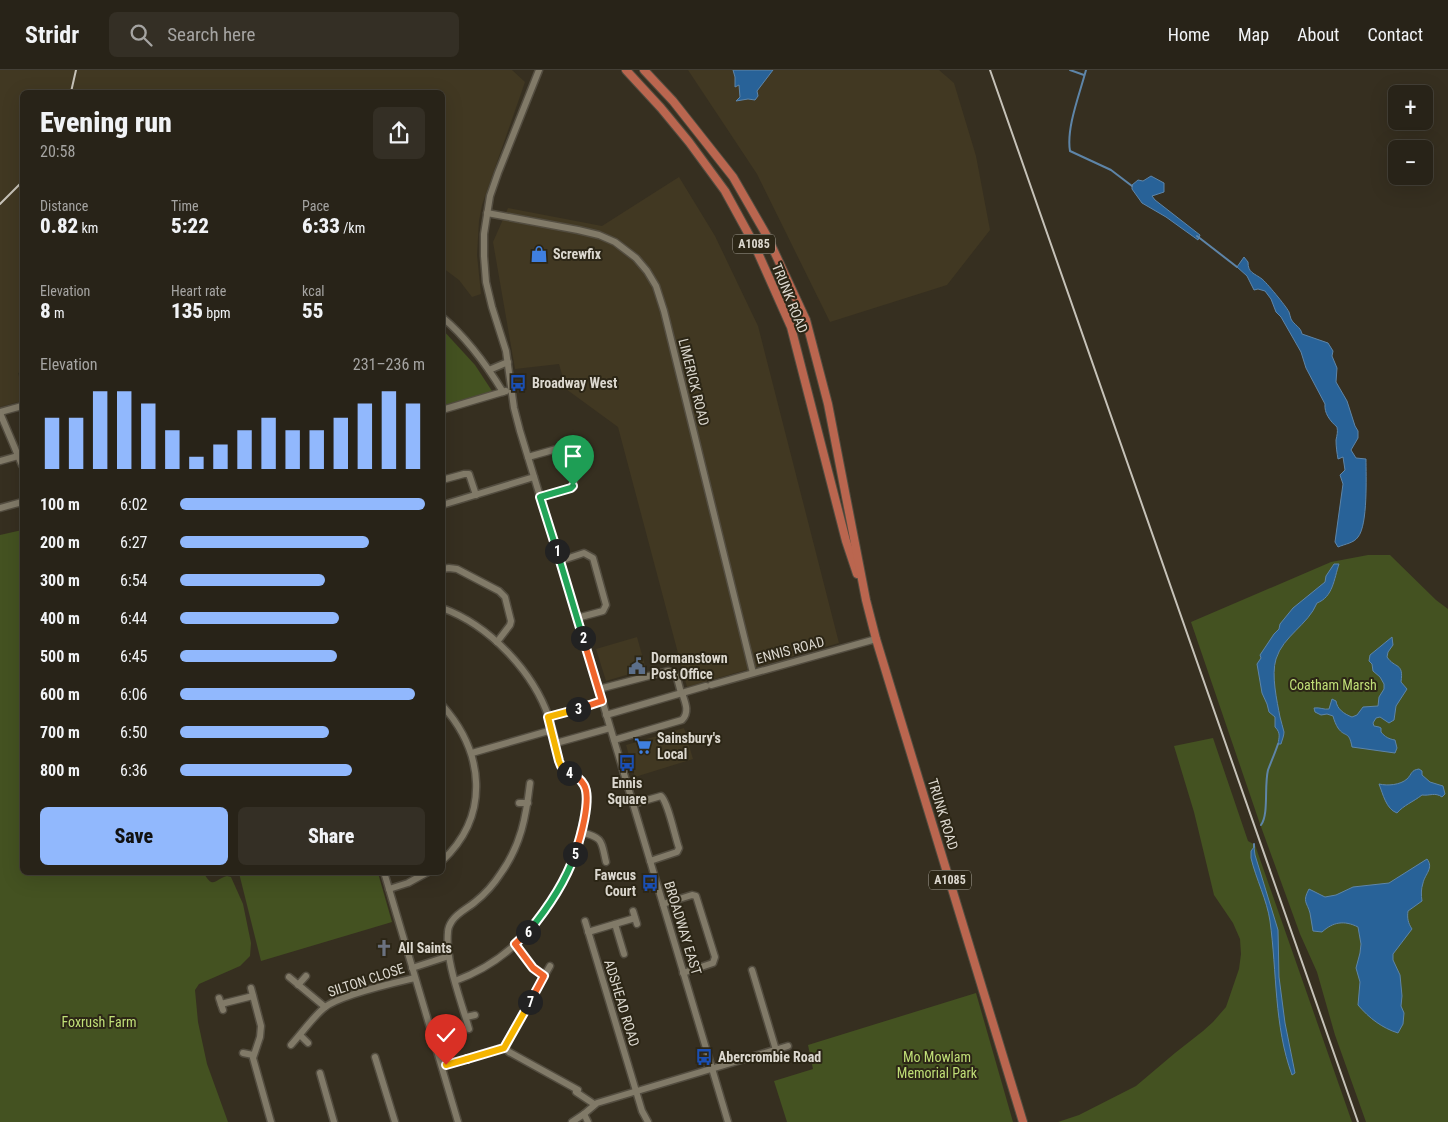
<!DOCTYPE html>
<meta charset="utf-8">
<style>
:root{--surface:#282318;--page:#342f25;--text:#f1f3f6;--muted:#a5a4a2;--line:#444037;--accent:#91b8fd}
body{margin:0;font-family:"Roboto Condensed",sans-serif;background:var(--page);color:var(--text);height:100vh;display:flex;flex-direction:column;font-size:19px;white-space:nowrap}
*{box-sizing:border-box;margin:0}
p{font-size:16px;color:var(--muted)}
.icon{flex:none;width:28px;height:28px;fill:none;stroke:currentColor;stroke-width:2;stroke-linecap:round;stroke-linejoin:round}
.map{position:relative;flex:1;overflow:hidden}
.sheet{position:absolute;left:20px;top:20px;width:425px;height:785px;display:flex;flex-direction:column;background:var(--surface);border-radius:8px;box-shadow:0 5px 20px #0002,0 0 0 1px var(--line)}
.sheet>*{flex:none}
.controls{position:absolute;left:1388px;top:15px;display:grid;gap:10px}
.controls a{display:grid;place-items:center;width:45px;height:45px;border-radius:8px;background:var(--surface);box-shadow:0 5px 20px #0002,0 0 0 1px var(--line);font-size:25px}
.pin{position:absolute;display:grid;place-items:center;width:42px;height:42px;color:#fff;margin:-51px -21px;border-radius:50% 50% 50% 0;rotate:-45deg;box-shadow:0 0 5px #0007}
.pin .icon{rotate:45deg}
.km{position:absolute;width:25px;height:25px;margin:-12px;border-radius:50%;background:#222;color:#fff;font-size:14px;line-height:25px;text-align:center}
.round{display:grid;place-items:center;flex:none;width:52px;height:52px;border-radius:8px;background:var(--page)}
.summary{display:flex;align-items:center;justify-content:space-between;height:85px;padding:0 20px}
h1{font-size:28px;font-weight:800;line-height:38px}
.figures{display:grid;grid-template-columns:repeat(3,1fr);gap:8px;height:85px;padding:5px 20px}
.figures div{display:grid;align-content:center}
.figures b{font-size:21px;font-weight:800}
.figures small{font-size:14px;font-weight:400}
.figures p{font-size:14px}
.chart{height:140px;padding:10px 20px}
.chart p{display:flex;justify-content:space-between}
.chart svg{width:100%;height:90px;margin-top:5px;stroke:var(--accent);stroke-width:6}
.button{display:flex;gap:10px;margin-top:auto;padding:10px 20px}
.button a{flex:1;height:58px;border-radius:8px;background:var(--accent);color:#111;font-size:20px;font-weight:800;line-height:58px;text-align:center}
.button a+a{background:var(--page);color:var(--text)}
ul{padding:0 20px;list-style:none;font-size:16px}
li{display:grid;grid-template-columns:80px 60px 1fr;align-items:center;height:38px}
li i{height:12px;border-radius:6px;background:var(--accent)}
header{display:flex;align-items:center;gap:30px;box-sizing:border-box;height:70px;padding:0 25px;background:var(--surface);border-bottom:1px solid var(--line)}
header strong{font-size:24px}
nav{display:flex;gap:28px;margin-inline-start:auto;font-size:18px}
.search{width:350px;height:45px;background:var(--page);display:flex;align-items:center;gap:12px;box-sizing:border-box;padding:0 18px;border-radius:8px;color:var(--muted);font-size:19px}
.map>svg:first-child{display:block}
</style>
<header>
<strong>Stridr</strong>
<div class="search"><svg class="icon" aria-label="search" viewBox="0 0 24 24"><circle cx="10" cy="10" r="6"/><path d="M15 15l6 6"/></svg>Search here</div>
<nav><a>Home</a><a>Map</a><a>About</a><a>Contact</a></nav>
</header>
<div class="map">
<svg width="1448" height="1052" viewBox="0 0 1448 1052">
<rect width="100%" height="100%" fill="#362f20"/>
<g fill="#413822">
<polygon points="0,0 512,0 525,12 482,135 479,151 477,185 481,224 472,227 459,210 443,198 442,22 22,22 22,302 18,303 22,317 22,331 0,337"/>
<polygon points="688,0 939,0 954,13 976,86 990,160 947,215 830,252 757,104"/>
<polygon points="679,107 715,166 758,256 839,573 687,617 618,357 566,319 559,294 515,299 493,172 508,138 602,156"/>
<polygon points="637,567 646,599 606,611 596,579"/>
<polygon points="684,658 693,689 635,707 626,675"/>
</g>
<g fill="#445221">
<polygon points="442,259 475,295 492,321 443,337"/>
<path d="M22 460V802L204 803C213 820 215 809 227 806L231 807 243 834 251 873 250 886 240 896 199 914 195 920 198 952 207 994 228 1052H0V465Z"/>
<polygon points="1368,485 1390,485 1436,530 1448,539 1448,1052 1366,1052 1335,965 1317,902 1300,864 1260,754 1191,552 1331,492"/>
<polygon points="1213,668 1248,771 1255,775 1352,1052 1058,1052 1079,1045 1136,1016 1175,983 1203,961 1213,952 1226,937 1239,899 1241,884 1240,869 1233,853 1214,825 1194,742 1174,676"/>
<polygon points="239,803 378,803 392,852 261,891"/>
<polygon points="976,923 1013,1052 787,1052 774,1011 813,999 808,975"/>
</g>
<g fill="#286298" stroke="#5e85a8">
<polygon points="733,0 773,0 757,21 758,26 755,30 748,29 736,31 740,27 739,15 735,17 735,7"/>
<polygon points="1151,106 1164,113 1164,122 1152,126 1155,130 1200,165 1198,170 1166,147 1142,133 1132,119 1132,115 1138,110 1143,111"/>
<path d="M1244 187 1248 192C1248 203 1254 203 1262 209 1266 212 1286 236 1289 242 1290 244 1290 247 1291 249 1294 255 1301 257 1302 264L1328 273 1333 281 1332 286 1337 298 1336 312 1347 331 1355 356 1358 361V368L1351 380 1356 388 1366 389C1366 406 1368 455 1358 467 1354 473 1345 474 1338 477L1335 472 1343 414 1340 405 1345 400 1343 387 1338 389C1337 383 1336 377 1336 370 1337 365 1338 362 1337 357 1330 351 1324 343 1325 334L1306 298 1301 282 1281 247 1276 242 1271 229 1265 221 1258 219 1254 220 1247 206 1237 197Z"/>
<path d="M1334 494H1339C1334 509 1333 527 1317 533 1308 555 1283 566 1276 589 1271 605 1277 631 1280 647 1281 652 1283 657 1284 662 1284 666 1282 670 1281 674H1278C1279 667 1281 663 1275 657V647L1269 642 1267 634 1262 623 1257 594 1261 588 1260 585 1274 564 1279 559 1280 554 1293 538 1325 512 1326 506Z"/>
<path d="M1392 567 1393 575 1388 582 1387 587C1395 599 1404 592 1401 612L1407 619 1396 636 1394 650 1389 653 1380 647 1376 648 1373 653 1374 656 1379 657 1381 658V662C1385 667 1389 669 1395 670L1397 678 1395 683 1352 677C1349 660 1345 668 1338 658 1336 655 1334 650 1333 646L1327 644 1321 645 1315 642 1314 638C1320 637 1324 640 1329 639L1332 629 1336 631C1337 639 1344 644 1352 647L1357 645 1363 637 1378 636 1379 627 1384 619V614L1380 607 1373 601 1372 594 1369 591 1370 585Z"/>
<path d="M1419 699 1422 701V705L1430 712 1443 716 1445 724 1442 727C1435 722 1430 726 1422 725 1413 732 1404 735 1397 743 1386 739 1383 724 1379 714 1388 716 1400 715 1407 709 1412 704 1411 700 1419 699Z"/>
<path d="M1254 777 1255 785 1278 860 1279 907 1285 953 1295 1003 1292 1005C1274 956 1277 902 1270 851 1267 830 1256 809 1251 788V781Z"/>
<path d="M1427 789C1434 798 1425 804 1423 813 1421 819 1421 825 1422 831L1408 841C1407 848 1408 853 1412 859L1393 884V890L1400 905 1402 926 1401 936 1404 943 1403 954 1398 963C1382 958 1369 948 1358 935L1360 912 1356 898 1360 883 1361 874 1358 857C1344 850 1333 852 1322 862L1313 861C1312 855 1311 849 1310 843 1307 832 1302 832 1309 819L1325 827 1336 825 1353 817 1389 813Z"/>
</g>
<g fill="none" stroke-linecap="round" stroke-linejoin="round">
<g stroke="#5e85a8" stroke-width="2">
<polyline points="1070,0 1084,5"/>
<path d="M1086 0C1080 23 1066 58 1070 81L1111 100 1132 116"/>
<polyline points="1197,166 1237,197"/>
<path d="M1261 755C1269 744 1264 716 1268 700 1271 692 1275 683 1278 674"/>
<polyline points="1254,774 1254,777"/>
</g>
<g stroke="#534d40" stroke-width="9">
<g id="minor">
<polyline points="539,0 498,103 490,126 484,164 484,186 486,212 492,237 506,281 514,338 520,361 588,583 728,1052"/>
<polyline points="487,143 578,160 599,165 615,172 636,188 647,201 656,216 664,241 753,603"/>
<path d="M442 247C467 268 486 294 503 322"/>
<polyline points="489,300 508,292"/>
<polyline points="442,340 506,321"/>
<polyline points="0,342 22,336"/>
<polyline points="0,343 22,395"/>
<polyline points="528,387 560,378 565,382 574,412 571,418 540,427"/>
<polyline points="0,391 18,386"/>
<polyline points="442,410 464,404 469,404 476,425"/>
<polyline points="442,435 534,407"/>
<polyline points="0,438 22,432"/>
<polyline points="560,491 584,483 593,488 606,535 603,541 577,548"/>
<polyline points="442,499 449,498 457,499 499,521 505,527 511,551 510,555 497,572"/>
<path d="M442 538C489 555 533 601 549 648 551 656 554 665 556 673 557 680 557 689 561 696 569 709 585 703 587 726 580 805 532 883 455 911"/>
<polyline points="711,615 876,569"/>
<polyline points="599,619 668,601 676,604 681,623"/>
<path d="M442 635C484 682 491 745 442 791"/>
<polyline points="606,645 706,616"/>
<polyline points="548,647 602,631"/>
<path d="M614 670 682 650C690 642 685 632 682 623"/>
<polyline points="556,673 610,658"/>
<polyline points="472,683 552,660"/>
<polyline points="519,733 528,733"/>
<path d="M633 734 661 726C668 732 675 767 679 778L677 782 650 791"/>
<path d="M581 762C604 768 601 771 606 792"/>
<polyline points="384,802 458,1052"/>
<polyline points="389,819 408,813 428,802"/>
<polyline points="663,834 692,825 696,826 715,887 713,893 683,903"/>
<polyline points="633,841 637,854"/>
<polyline points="585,851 642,1041 648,1052"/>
<polyline points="615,854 624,884"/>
<polyline points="588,862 635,848"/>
<polyline points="515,874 533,898 544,906"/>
<polyline points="412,898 449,886"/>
<polyline points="752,900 776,980"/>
<polyline points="289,907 325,937"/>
<polyline points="298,915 306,906"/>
<polyline points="251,918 261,956 260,967 253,988 271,1052"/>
<polyline points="219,928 223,940"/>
<polyline points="221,934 253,926"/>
<polyline points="466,947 475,945"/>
<path d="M469 959C461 930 445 891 448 862 448 858 450 854 452 851 457 843 468 838 475 832 485 824 494 814 501 803 521 775 526 747 530 713"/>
<polyline points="300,965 308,973"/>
<path d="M291 975C302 963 312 948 324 938 339 925 394 913 415 908"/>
<polyline points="504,977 509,982 578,1020 576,1022 594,1034"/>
<polyline points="243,983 253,985"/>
<polyline points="375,987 395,1052"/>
<polyline points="442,996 504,977 550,896"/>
<polyline points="320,1003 334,1052"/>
<polyline points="584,1044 588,1052"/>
<polyline points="572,1052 584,1044 597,1033 788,976"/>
</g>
</g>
<g stroke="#534d40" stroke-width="10">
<g id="major">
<polyline points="626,0 661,38 689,72 725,121 754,174 791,257 846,471 857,504"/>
<polyline points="644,0 673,31 733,107 767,166 806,250 828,334 866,530 876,569 1023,1052"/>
</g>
</g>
<use href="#minor" stroke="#817a68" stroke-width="6"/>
<use href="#major" stroke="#ba664f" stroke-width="8"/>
<g stroke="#c6c2b8" stroke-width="2">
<polyline points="990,0 1358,1052"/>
<polyline points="71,22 76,0"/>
<polyline points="0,134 22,112"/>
</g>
</g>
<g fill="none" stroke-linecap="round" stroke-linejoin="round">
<g stroke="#fff" stroke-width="10">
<polyline id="split-1" points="557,481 540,427 571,418 573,416"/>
</g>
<g stroke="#fff" stroke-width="10">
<polyline id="split-2" points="557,481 583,568"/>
</g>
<g stroke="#fff" stroke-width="10">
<polyline id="split-3" points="578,639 602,631 583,568"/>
</g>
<g stroke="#fff" stroke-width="10">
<polyline id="split-4" points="569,703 561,696 559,691 548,647 578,639"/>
</g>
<g stroke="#fff" stroke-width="10">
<path id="split-5" d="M569 703C575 705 580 708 584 715 592 729 580 769 575 784"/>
</g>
<g stroke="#fff" stroke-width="10">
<path id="split-6" d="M528 862C548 838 565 813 575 784"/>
</g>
<g stroke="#fff" stroke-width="10">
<polyline id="split-7" points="528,862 515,874 533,898 544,906 530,932"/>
</g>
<g stroke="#fff" stroke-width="10">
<polyline id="split-8" points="467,989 504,978 530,932"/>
</g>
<g stroke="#fff" stroke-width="10">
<polyline id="split-9" points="446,995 467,989"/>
</g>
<use href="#split-1" stroke="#22a559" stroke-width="6"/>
<use href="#split-2" stroke="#22a559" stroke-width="6"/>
<use href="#split-3" stroke="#f0652b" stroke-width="6"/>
<use href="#split-4" stroke="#f5b400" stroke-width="6"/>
<use href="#split-5" stroke="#f0652b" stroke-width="6"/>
<use href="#split-6" stroke="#22a559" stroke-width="6"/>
<use href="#split-7" stroke="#f0652b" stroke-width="6"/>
<use href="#split-8" stroke="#f5b400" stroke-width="6"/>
<use href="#split-9" stroke="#f5b400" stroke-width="6"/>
</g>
<defs>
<g id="shop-bare" transform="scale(1.35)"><path d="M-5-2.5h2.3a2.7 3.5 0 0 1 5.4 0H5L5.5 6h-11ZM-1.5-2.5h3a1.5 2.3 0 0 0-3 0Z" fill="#3f7fe0" stroke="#2c2616" stroke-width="2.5" paint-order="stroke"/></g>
<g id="bus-bare" transform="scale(1.35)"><path d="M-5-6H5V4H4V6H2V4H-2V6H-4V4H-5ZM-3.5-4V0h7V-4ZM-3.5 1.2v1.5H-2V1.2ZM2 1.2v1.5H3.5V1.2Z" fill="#1a4fb4" stroke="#2c2616" stroke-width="2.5" paint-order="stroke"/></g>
<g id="civic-bare" transform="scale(1.35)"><path d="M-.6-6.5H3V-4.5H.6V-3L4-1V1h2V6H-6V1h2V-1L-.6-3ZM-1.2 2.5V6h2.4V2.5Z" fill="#5c6f8a" stroke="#2c2616" stroke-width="2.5" paint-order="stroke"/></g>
<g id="supermarket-bare" transform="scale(1.35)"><path d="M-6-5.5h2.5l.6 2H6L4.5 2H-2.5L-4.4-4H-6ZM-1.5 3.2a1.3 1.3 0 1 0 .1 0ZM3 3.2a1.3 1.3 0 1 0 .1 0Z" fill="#3f7fe0" stroke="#2c2616" stroke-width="2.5" paint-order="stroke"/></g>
<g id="church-bare" transform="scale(1.35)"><path d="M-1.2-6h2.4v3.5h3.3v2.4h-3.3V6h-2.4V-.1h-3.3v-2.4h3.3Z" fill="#6b7280" stroke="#2c2616" stroke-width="2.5" paint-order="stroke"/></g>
</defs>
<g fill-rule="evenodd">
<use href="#shop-bare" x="539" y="184"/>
<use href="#bus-bare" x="518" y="313"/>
<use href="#civic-bare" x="637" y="596"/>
<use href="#supermarket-bare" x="643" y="676"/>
<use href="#bus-bare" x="627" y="693"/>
<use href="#bus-bare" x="650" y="813"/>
<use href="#church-bare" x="384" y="878"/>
<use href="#bus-bare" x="704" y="987"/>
</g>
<g text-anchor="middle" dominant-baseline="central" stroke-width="4" stroke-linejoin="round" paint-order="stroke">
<g fill="#2c2616" stroke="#a7a398" stroke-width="1">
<rect x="733" y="164.5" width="42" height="19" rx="4"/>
<rect x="929" y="800.5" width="42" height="19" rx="4"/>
</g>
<g font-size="12" font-weight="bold" fill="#dcd8cf">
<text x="754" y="174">A1085</text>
<text x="950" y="810">A1085</text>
</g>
<g font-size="14" font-weight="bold" fill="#dcd8cf" stroke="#2c2616" text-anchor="start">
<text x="553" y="184">Screwfix</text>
<text x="532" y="313">Broadway West</text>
<text x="651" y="588">Dormanstown<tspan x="651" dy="16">Post Office</tspan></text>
<text x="657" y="668">Sainsbury's<tspan x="657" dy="16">Local</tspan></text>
<text x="627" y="713" text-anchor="middle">Ennis<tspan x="627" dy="16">Square</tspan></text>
<text x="636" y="805" text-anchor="end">Fawcus<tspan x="636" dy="16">Court</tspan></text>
<text x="398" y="878">All Saints</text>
<text x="718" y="987">Abercrombie Road</text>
</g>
<g font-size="14" fill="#dcd8cf" stroke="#2c2616">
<text transform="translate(790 228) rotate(68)">TRUNK ROAD</text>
<text transform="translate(694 312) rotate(76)">LIMERICK ROAD</text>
<text transform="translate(790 580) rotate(-15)">ENNIS ROAD</text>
<text transform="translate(943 744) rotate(73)">TRUNK ROAD</text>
<text transform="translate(683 858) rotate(73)">BROADWAY EAST</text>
<text transform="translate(366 910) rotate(-18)">SILTON CLOSE</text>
<text transform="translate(622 933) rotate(73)">ADSHEAD ROAD</text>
</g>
<g font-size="14" fill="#c0df77" stroke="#2c2616">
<text x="1333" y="615">Coatham Marsh</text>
<text x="99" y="952">Foxrush Farm</text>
<text x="937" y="987">Mo Mowlam<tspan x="937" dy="16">Memorial Park</tspan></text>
</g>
</g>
</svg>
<div class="controls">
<a>+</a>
<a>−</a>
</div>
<div class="pin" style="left:573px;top:416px;background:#1e9e55"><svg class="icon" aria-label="arrive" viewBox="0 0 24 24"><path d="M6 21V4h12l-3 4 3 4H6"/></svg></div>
<div class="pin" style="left:446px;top:995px;background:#d93025"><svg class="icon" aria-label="check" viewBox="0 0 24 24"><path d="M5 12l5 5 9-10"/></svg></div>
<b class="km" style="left:557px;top:481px">1</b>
<b class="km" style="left:583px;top:568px">2</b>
<b class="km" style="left:578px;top:639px">3</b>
<b class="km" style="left:569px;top:703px">4</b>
<b class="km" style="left:575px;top:784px">5</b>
<b class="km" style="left:528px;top:862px">6</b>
<b class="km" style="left:530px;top:932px">7</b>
<section class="sheet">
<div class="summary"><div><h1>Evening run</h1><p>20:58</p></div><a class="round"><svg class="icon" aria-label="share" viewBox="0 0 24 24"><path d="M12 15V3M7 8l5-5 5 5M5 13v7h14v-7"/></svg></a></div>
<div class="figures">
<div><p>Distance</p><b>0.82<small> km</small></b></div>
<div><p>Time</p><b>5:22</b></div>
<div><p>Pace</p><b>6:33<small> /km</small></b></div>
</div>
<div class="figures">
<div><p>Elevation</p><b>8<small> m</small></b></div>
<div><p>Heart rate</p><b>135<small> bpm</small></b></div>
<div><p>kcal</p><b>55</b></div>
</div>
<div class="chart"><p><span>Elevation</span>231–236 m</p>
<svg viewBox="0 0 160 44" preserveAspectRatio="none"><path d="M5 44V19M15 44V19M25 44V6M35 44V6M45 44V12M55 44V25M65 44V38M75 44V32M85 44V25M95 44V19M105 44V25M115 44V25M125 44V19M135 44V12M145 44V6M155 44V12"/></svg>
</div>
<ul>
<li><b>100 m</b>6:02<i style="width:100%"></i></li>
<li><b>200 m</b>6:27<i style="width:77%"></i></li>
<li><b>300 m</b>6:54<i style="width:59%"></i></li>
<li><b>400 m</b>6:44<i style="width:65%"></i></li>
<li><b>500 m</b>6:45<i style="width:64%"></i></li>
<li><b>600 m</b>6:06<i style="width:96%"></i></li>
<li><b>700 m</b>6:50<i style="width:61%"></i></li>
<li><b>800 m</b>6:36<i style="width:70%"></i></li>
</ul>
<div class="button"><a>Save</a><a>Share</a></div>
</section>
</div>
